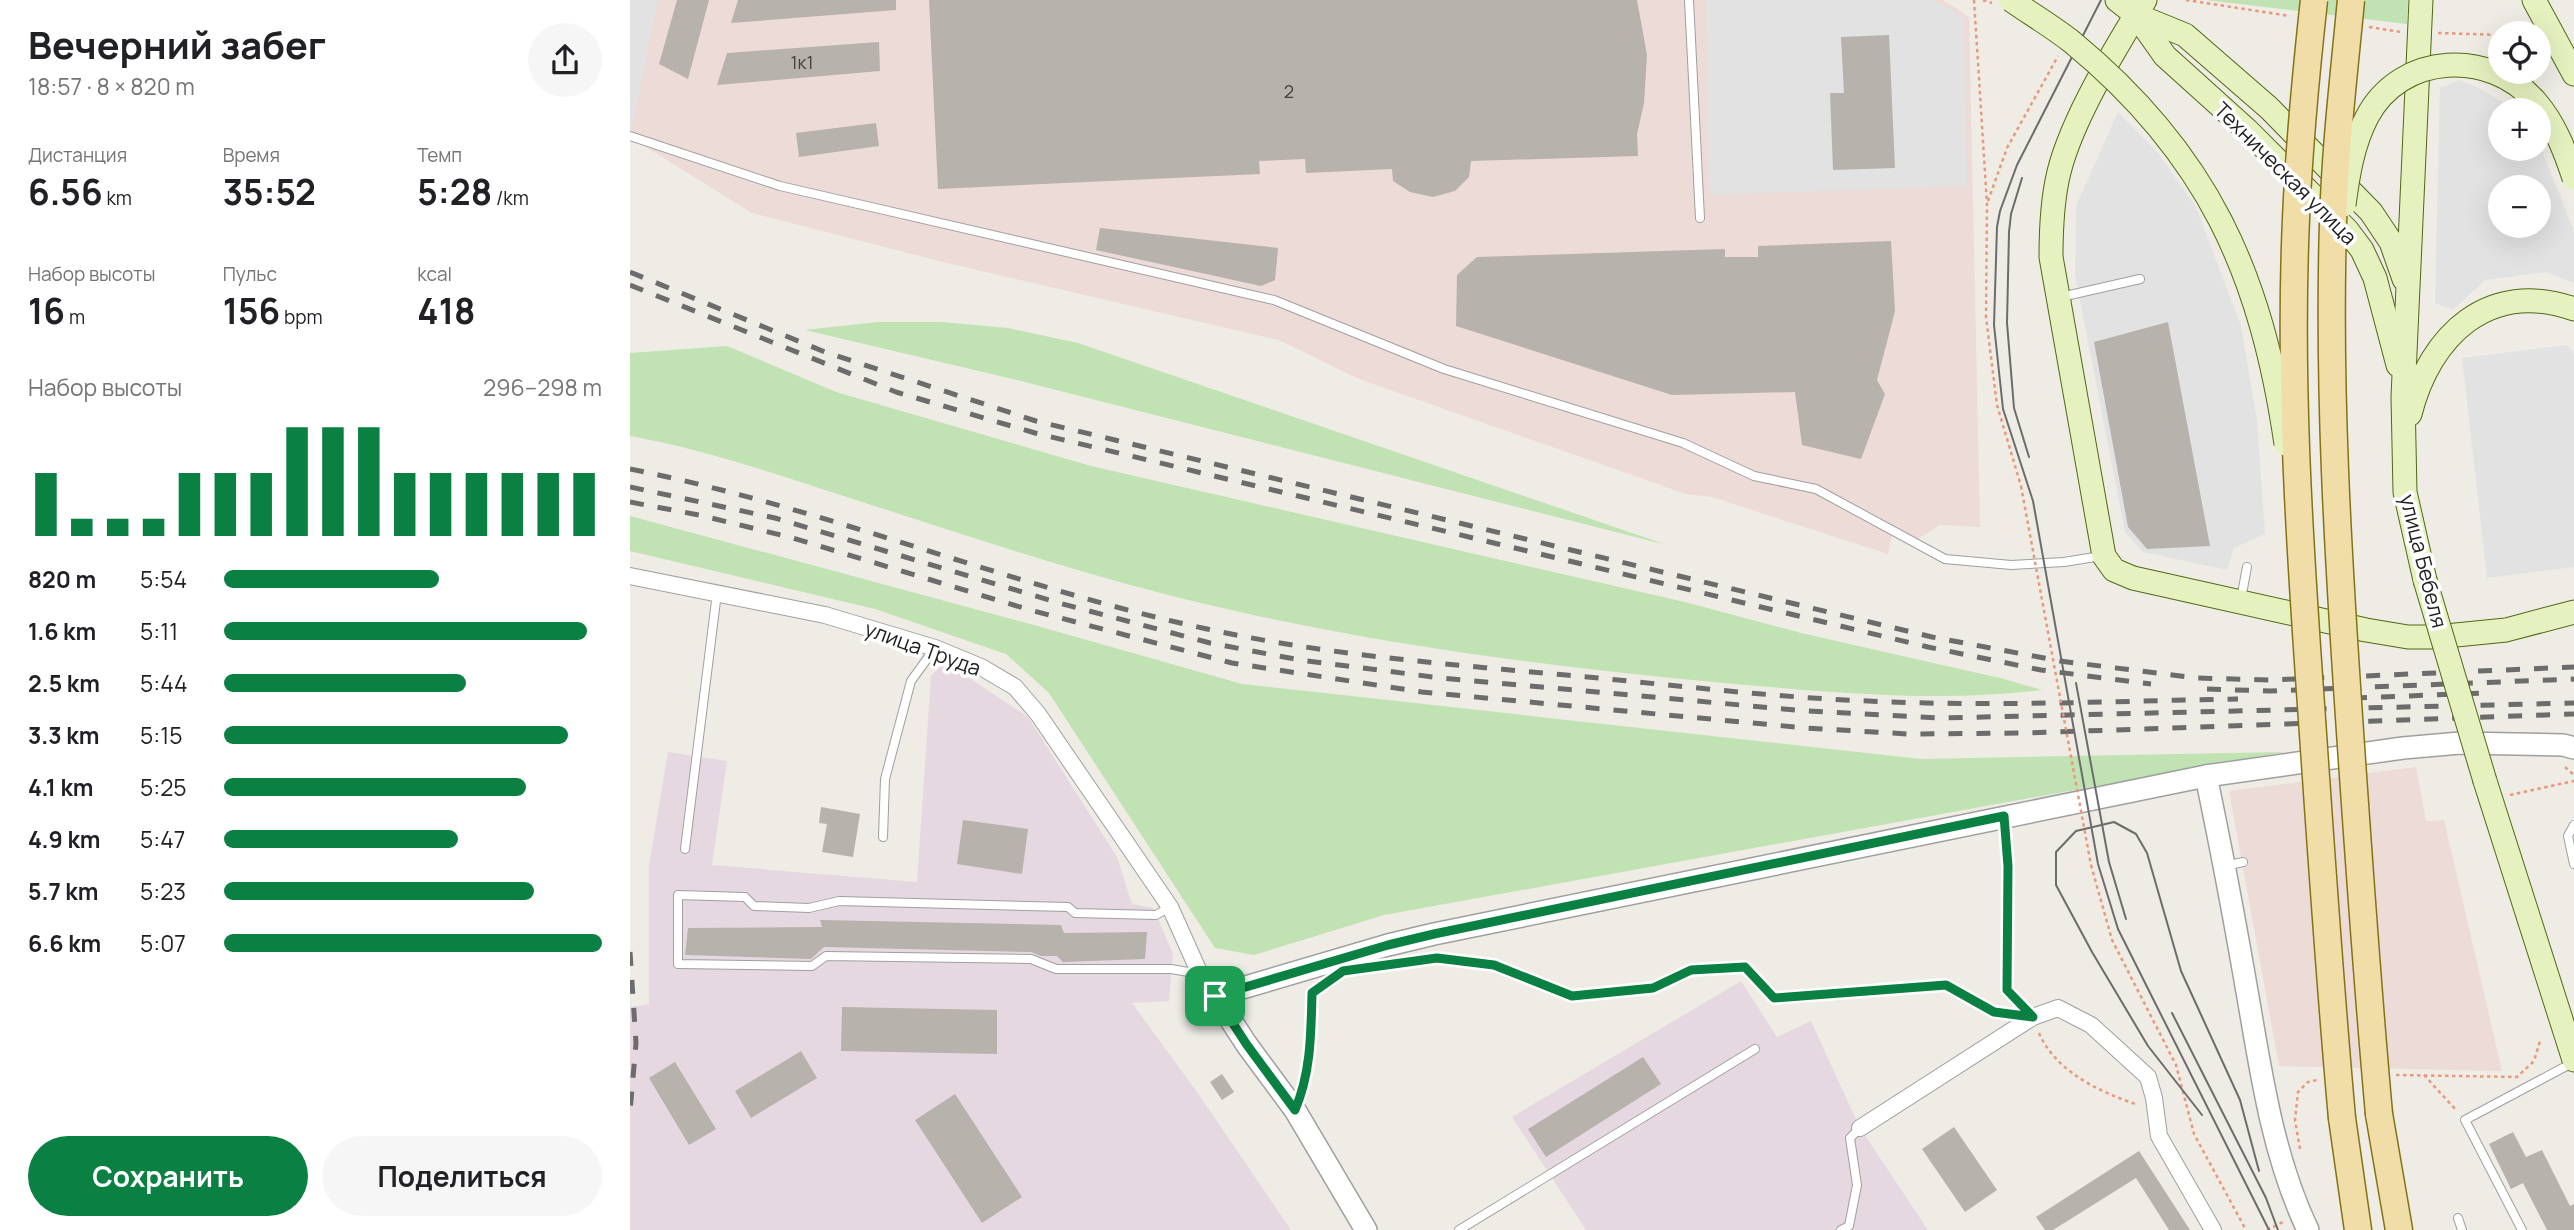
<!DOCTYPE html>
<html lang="ru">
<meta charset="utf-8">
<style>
:root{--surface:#fff;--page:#f6f6f6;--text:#202124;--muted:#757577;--accent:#0b8043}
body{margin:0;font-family:Manrope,sans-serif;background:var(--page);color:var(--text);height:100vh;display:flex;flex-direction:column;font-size:26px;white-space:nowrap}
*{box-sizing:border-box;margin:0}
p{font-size:23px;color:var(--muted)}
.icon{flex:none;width:38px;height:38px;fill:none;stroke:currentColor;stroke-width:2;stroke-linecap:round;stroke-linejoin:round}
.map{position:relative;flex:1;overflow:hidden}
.side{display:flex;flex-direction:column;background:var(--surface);width:630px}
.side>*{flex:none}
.fabs{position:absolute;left:1858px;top:21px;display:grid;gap:14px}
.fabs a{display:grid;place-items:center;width:63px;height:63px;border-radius:50%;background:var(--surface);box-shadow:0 7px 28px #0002;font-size:35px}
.pin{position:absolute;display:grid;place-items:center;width:60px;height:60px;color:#fff;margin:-30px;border-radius:14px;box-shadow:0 4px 10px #0006}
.round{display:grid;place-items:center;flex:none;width:74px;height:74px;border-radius:37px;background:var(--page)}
.overview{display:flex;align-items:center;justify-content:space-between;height:119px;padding:0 28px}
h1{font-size:38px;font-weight:700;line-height:52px}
.figures{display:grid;grid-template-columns:repeat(3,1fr);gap:10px;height:119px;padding:7px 28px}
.figures div{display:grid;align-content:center}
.figures b{font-size:35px;font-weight:700}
.figures small{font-size:19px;font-weight:400}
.figures p{font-size:19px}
.chart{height:196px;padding:14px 28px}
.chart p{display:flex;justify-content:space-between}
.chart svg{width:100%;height:126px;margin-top:7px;stroke:var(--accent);stroke-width:6}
.cta{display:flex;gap:14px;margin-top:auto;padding:14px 28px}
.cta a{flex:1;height:80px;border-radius:42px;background:var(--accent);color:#fff;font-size:28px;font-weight:700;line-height:80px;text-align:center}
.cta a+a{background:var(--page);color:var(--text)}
ul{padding:0 28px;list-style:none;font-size:23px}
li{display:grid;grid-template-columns:112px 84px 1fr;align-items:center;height:52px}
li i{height:18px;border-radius:9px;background:var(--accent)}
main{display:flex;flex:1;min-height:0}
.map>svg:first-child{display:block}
</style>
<main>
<section class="side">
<div class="overview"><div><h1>Вечерний забег</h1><p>18:57 · 8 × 820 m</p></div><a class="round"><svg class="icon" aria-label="share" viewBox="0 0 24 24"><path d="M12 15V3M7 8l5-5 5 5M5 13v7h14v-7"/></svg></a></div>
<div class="figures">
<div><p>Дистанция</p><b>6.56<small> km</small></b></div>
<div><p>Время</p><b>35:52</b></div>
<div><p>Темп</p><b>5:28<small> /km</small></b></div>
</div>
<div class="figures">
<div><p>Набор высоты</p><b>16<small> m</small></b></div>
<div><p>Пульс</p><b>156<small> bpm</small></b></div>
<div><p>kcal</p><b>418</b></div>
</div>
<div class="chart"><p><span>Набор высоты</span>296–298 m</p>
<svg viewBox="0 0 160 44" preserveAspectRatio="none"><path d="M5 44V22M15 44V38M25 44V38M35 44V38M45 44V22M55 44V22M65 44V22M75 44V6M85 44V6M95 44V6M105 44V22M115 44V22M125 44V22M135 44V22M145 44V22M155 44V22"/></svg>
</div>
<ul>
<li><b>820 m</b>5:54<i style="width:57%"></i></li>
<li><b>1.6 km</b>5:11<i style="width:96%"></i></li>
<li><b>2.5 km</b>5:44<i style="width:64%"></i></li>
<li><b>3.3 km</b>5:15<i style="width:91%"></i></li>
<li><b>4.1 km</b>5:25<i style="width:80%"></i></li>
<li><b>4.9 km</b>5:47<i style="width:62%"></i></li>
<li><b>5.7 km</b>5:23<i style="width:82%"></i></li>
<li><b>6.6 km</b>5:07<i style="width:100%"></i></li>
</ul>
<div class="cta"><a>Сохранить</a><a>Поделиться</a></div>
</section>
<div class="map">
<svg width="1944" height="1230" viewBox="0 0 1944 1230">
<rect width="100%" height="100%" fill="#eeece5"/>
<g fill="#ecdbd7">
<polygon points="0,0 1313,0 1339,17 1350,527 1310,525 1286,540 1263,531 1258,554 1082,497 1056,494 729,379 649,340 313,262 122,213 0,137"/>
<polygon points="1786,767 1796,821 1814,820 1872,1071 1649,1066 1599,791"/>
</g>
<g fill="#e6d8e1">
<polygon points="315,662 398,717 487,857 502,904 523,908 543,954 539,1001 502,1003 567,1092 661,1230 0,1230 0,1007 19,1004 19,866 38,752 97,761 82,865 287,882 301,676"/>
<polygon points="1111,981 1147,1037 1181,1021 1230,1128 1298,1230 956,1230 882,1117"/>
</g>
<g fill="#c1e2b2">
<polygon points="1576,0 1778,0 1777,24"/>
<polygon points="248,322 311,322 378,328 448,343 1037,545 387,380 175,330"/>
<path d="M97 346 206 392 461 466 1059 603 1171 633 1374 679 1412 690C1307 703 1199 692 1094 683 878 663 660 633 451 571 363 545 276 516 189 488 127 468 64 447 0 436V353Z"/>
<polygon points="0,516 404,625 612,684 1291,759 1654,752 754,915 624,955 585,948 419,693 376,654 245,609 0,551"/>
</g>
<g fill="#e2e2e2" fill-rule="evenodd">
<polygon points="0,0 28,0 0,138"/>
<polygon points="1076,0 1304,0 1334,18 1337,186 1079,195"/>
<path d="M1829 80 1849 88 1886 110H1871V149H1909V145L1911 148 1944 231V283L1916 272 1855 280 1823 310 1805 303 1810 88ZM1909 187V226H1871V187Z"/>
<polygon points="1488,112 1528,153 1566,207 1611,326 1627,421 1635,534 1604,548 1597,570 1513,552 1495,532 1445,275 1446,206"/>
<polygon points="1937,345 1944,354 1944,567 1857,578 1832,358"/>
</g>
<g fill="#b7b2ac">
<polygon points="47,0 79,0 58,79 29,64"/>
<polygon points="108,0 266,0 266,10 101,23"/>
<polygon points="299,0 1007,0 1017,55 1014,103 1007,134 1008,156 841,161 839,177 825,191 803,197 780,192 763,181 762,169 676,173 675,159 629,161 630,174 308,189"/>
<polygon points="1259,35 1265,168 1203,170 1200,93 1214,93 1211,37"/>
<polygon points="249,42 250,71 87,85 97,53"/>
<polygon points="246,123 249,146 169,157 166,133"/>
<polygon points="470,228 648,248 645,280 631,286 466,250"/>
<polygon points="1261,241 1265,311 1247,380 1255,394 1231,459 1172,445 1165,392 1042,395 826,326 827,275 847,257 1095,249 1095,257 1128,257 1128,246"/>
<polygon points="1538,322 1580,546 1517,549 1498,527 1464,342"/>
<polygon points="191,807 230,814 223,857 192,852 197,824 189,823"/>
<polygon points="333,820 398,829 392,874 327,864"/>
<polygon points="190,920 431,925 434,933 517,932 515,959 433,962 427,956 411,956 401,952 194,947 181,959 55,955 58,928 192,927"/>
<polygon points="212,1007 367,1010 367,1054 211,1051"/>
<polygon points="171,1051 187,1078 121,1118 105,1091"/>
<polygon points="1013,1057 1031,1084 916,1157 898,1129"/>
<polygon points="45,1062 86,1129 59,1145 19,1078"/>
<polygon points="592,1074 604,1092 592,1100 580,1082"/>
<polygon points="325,1094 392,1197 352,1223 285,1120"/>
<polygon points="1324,1127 1367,1190 1335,1212 1292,1149"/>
<polygon points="1883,1132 1896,1157 1912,1150 1940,1206 1944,1204 1944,1230 1917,1230 1893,1183 1881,1189 1859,1144"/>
<polygon points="1509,1151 1560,1230 1539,1230 1506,1178 1423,1230 1415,1230 1406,1217"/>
</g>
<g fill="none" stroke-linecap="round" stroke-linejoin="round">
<g stroke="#9f9f9f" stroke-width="10">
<g id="service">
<polyline points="1059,0 1070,218"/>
<polyline points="0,136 150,186 644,300 814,369 1053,443 1124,476 1186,489 1315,559 1381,565 1434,562 1471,556"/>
<polyline points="1431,297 1510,279"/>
<polyline points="1611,599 1617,567"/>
<polyline points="1944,825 1938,836 1944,864"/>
<polyline points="253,837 255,779 281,681 305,648"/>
<polyline points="55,849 87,593"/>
<polyline points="1595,866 1613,862"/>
<polyline points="540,907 526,915 445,913 438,907 209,901 179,908 124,906 115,897 48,895 48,964 182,966 196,956 401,959 426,969 541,969 570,974"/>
<polyline points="1377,990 1403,1017"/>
<polyline points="1828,1218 1832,1230"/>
<polyline points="829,1230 1125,1049"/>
<polyline points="1211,1230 1219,1226 1227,1185 1220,1138 1230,1128"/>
<polyline points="1892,1230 1835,1120 1944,1062"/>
</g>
</g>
<g stroke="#9f9f9f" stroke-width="18">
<g id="minor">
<polyline points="0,576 195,615 305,648 351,667 385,687 408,714 540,907 570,974 585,996"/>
<polyline points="1230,1128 1403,1017 1428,1008 1461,1025 1518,1077 1524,1098 1529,1136 1583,1230"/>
</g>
</g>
<g stroke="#9f9f9f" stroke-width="24">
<g id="tertiary">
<path d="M1576 776C1592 852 1606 927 1619 1003 1632 1079 1644 1159 1678 1230"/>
<polyline points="736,1230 665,1110 617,1045 585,996 758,945 804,934 1576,776 1773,748 1830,743 1933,745 1944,748"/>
</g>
</g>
<g stroke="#506813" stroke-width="25">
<g id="secondary">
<polyline points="1487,0 1506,15 1555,35 1639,108 1741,212 1761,242 1774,279"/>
<path d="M1515 0C1486 47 1442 119 1429 172 1422 200 1421 228 1421 257L1474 556 1484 570 1503 578 1736 630 1778 637H1806L1876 630 1944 612"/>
<polyline points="1791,0 1773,397 1775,492 1795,580"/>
<polyline points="1904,0 1944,74"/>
<polyline points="1506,15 1535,56 1617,130 1717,230 1732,250 1745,278 1768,365"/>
<path d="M1780 414C1800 335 1859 279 1944 309"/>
<polyline points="1855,781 1944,1060"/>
</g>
</g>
<g stroke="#857313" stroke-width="29">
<g id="primary">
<polyline points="1749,1114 1769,1230"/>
<polyline points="1712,1118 1728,1230"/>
</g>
</g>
<g stroke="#e8997c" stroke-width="2.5" stroke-dasharray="3.5 3.5" stroke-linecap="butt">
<polyline points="1344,0 1357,204 1356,317 1367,405 1391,486"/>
<polyline points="1353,0 1362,3"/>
<polyline points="1556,0 1660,16"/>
<polyline points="1739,27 1771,32"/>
<polyline points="1808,33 1871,35"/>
<polyline points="1358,201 1377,148 1428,56"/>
<polyline points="1935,767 1944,775"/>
<polyline points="1880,795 1944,781"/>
<polyline points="1376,836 1378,980"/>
<polyline points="1461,865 1482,940 1546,1065 1564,1134 1616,1230"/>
<polyline points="765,964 807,958 865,965 942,996 1023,988 1061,970 1115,967 1144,998 1316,985 1364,1012 1378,1014"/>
<path d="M1409 1033C1426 1072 1470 1092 1508 1105"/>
<polyline points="1766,1075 1887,1077 1904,1061 1910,1041"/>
<polyline points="1794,1075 1827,1111"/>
<polyline points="673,1091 680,1057 683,993 694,985"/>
<polyline points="1670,1149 1665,1120 1668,1092 1678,1082 1687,1080"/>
<polyline points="1637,1230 1653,1222"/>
</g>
<use href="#service" stroke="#fff" stroke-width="8"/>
<use href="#minor" stroke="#fff" stroke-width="16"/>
<use href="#tertiary" stroke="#fff" stroke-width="21"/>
<use href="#secondary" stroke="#e6f1c0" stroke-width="23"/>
<use href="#primary" stroke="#f0dda8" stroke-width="26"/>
<g stroke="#6c6c6c" stroke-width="2">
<polyline points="1471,0 1387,165 1370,211 1367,227 1364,325 1373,409 1403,501 1468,864 1488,929 1639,1230"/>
<polyline points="1392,178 1381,214 1379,232 1377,323 1384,408 1399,457"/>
<polyline points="1446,683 1479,862 1496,919"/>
<polyline points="1542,1013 1636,1198 1648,1230"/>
<polyline points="1572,1115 1518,1046 1462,952 1426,885 1426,852 1446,831 1484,822 1506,834 1517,853 1551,971 1610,1100 1629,1171"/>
</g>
<g stroke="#6c6c6c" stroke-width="5" stroke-dasharray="14 14" stroke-linecap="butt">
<polyline points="0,272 195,352 406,421 1302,637 1430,661 1566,678 1641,680 1944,667"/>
<polyline points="0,285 266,392 405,433 1298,647 1411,670 1521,684"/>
<path d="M0 469C196 508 382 587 577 629 696 655 816 664 936 675 1036 684 1137 697 1238 701 1361 707 1485 701 1608 699"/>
<polyline points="0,487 145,518 429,603 580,643 670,660 811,678 1177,711 1310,718 1944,703"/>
<polyline points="0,502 69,515 163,538 400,610 602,663 792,692 1176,728 1278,734 1397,733 1944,714"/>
<polyline points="1577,689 1640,691 1944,679"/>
<polyline points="1723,698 1856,693"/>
<polyline points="0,952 6,1043 0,1112"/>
</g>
<g stroke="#506813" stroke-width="25" stroke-linecap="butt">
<g id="secondary-bridge">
<path d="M1381 0C1401 14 1423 27 1442 42 1578 154 1631 273 1656 444"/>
<path d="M1714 205C1718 174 1723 144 1737 117 1771 52 1861 49 1906 102 1925 124 1935 151 1944 178"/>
<polyline points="1795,580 1855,781"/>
</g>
</g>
<g stroke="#857313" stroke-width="29" stroke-linecap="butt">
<g id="primary-bridge">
<path d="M1684 0C1676 73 1669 146 1666 219 1659 376 1669 534 1680 691 1690 833 1699 976 1712 1118"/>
<path d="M1721 0C1714 74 1705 149 1703 224 1698 389 1708 553 1719 717 1728 850 1737 982 1749 1114"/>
</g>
</g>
<polyline stroke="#e8997c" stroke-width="2.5" stroke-dasharray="3.5 3.5" stroke-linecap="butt" points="1391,486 1461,865"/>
<use href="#secondary-bridge" stroke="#e6f1c0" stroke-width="23"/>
<use href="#primary-bridge" stroke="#f0dda8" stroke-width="26"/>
</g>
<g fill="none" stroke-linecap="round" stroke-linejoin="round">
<g stroke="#fff" stroke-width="14">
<path id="route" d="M1374 816 1378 866 1377 990 1403 1017 1364 1012 1316 985 1144 998 1115 967 1061 970 1023 988 942 996 864 965 807 958 713 971 682 993C681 1033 681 1073 665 1110L617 1045 585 996 758 945 804 934Z"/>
</g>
<use href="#route" stroke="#0b8043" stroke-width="9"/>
</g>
<g text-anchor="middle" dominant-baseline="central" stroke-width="7" stroke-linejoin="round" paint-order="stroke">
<g font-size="18" fill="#444342">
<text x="172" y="62">1к1</text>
<text x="659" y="91">2</text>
</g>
<g font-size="21" fill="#1e1e1e" stroke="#fff">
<text transform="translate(1656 173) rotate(45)">Техническая улица</text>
<text transform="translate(1794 561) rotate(76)">улица Бебеля</text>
<text transform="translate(293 648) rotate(20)">улица Труда</text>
</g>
</g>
</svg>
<div class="fabs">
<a><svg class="icon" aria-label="locate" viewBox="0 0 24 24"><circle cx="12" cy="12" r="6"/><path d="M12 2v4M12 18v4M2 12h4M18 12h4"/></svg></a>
<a>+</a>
<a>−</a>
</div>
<div class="pin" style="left:585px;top:996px;background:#1e9e55"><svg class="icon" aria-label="arrive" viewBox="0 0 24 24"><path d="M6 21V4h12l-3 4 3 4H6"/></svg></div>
</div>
</main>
